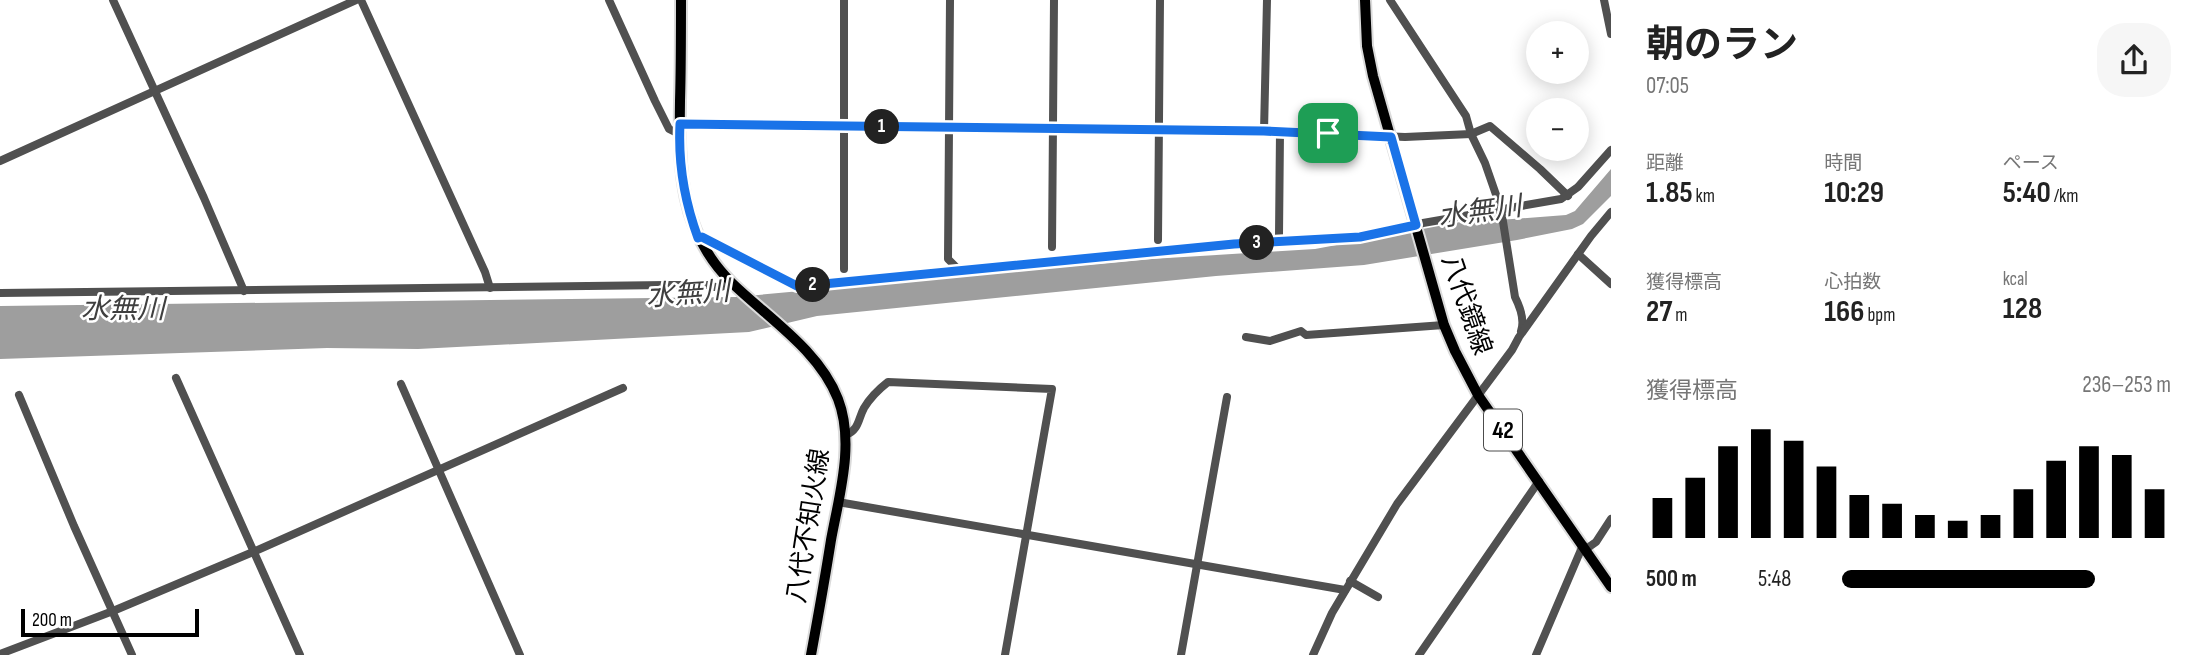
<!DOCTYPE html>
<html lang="ja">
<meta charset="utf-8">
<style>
:root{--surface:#fff;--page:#f6f6f6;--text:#222;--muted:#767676;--accent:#000}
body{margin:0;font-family:"Sofia Sans Condensed","Noto Sans JP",sans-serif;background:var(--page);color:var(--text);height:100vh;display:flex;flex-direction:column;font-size:26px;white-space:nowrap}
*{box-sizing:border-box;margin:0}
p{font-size:23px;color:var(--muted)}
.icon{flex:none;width:38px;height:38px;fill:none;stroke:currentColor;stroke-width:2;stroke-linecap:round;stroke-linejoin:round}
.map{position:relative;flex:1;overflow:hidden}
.panel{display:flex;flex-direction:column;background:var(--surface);width:595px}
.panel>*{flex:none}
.buttons{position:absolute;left:1526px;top:21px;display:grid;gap:14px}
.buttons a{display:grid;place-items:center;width:63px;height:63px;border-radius:50%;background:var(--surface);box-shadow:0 4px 18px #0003;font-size:35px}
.scale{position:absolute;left:21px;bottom:18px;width:178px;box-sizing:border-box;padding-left:7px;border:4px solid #000;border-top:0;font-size:19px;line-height:24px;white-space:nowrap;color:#000;-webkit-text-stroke:5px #fff;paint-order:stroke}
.pin{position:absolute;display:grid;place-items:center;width:60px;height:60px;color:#fff;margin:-30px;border-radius:14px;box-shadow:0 4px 10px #0006}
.km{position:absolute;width:35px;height:35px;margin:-18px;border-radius:50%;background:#222;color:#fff;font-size:19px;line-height:35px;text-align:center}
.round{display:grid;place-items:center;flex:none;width:74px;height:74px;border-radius:28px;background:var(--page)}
.head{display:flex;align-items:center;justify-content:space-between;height:119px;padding:0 35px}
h1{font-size:38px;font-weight:700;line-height:52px}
.stats{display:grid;grid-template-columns:repeat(3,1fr);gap:10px;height:119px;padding:7px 35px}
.stats div{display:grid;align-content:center}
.stats b{font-size:30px;font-weight:700}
.stats small{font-size:19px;font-weight:400}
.stats p{font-size:19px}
.chart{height:196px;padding:14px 35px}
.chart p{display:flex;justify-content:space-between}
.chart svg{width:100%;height:126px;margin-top:7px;stroke:var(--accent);stroke-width:6}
ul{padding:0 35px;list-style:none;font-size:23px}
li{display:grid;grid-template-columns:112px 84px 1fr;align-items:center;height:52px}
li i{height:18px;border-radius:9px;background:var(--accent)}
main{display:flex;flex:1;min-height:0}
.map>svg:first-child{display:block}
</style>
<main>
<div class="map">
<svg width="1611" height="655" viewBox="0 0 1611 655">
<rect width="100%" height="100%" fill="#fff"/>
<polygon fill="#9e9e9e" points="1611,169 1611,196 1583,224 1572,229 1517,240 1364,265 1216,276 817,316 749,332 418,349 327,348 0,359 0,306 736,297 1151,259 1315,249 1498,215 1499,220 1566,215 1575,211"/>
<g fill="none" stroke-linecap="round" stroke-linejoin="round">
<g stroke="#dbdbdb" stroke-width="14">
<g id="major">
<path d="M681 0C681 34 681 67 680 101 679 169 679 231 732 283 768 318 819 350 838 399 855 443 839 496 831 540 825 578 818 617 811 655"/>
<polyline points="1365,0 1367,46 1373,76 1444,325 1455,351 1478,395 1611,587"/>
</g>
</g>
<g stroke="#505050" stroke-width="8">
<polyline points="113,0 204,198 244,291"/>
<polyline points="361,0 485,272 490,288"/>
<polyline points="609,0 655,101 669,129 679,134"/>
<polyline points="950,0 948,259 960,271"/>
<path d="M1390 0 1466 116 1471 134 1485 163 1501 209 1515 297C1520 307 1525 320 1521 331"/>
<polyline points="1604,0 1611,34"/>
<polyline points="680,124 1264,131 1405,137 1471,134 1490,126 1540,169 1568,196"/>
<polyline points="1264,131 1267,0"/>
<polyline points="0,161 356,0"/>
<polyline points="1279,235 1280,132"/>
<polyline points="698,238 702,237 797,286 802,286 1234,244 1361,237 1423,223 1561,199 1578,187 1611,150"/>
<polyline points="1158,240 1160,0"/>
<polyline points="1052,247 1054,0"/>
<polyline points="1578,254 1611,284"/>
<polyline points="844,269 844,0"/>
<path d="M0 293 667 285H708C717 289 724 287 732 283"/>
<polyline points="1246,337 1270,341 1301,331 1306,335 1444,325"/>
<polyline points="176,378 300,655"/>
<polyline points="401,384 520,655"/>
<polyline points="19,395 74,526 132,655"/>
<path d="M846 435C859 430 858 419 864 408 870 398 879 389 888 382L1052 389 1005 655"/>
<polyline points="838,502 1345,590"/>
<polyline points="1586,549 1596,542 1611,519"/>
<polyline points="1350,581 1378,597"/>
<polyline points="0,654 113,611 253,552 623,388"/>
<polyline points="1181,655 1227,397"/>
<polyline points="1313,655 1332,613 1397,504 1512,350 1519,337 1591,236 1611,212"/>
<polyline points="1419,655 1539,481"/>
<polyline points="1536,655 1583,545"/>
</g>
<use href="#major" stroke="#000" stroke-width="10"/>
</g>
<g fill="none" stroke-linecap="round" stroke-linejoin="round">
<g stroke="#fff" stroke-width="14">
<path id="route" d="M680 124 1264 131 1391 137 1416 225 1360 237 1234 244 803 286H797L702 237 698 238C684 200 678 164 680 124Z"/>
</g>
<use href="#route" stroke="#1a73e8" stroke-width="9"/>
</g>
<g text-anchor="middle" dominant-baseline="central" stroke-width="5" stroke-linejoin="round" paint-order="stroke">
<rect fill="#fff" stroke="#4c4c4c" stroke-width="2" x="1484" y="409.5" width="38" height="41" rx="5"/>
<g font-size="24" font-weight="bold" fill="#000">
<text x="1503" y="430">42</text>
</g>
<g font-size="26" fill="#000" stroke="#fff">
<text transform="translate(1466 305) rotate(71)">八代鏡線</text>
<text transform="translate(809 526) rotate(-81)">八代不知火線</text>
</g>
<g font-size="28" font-style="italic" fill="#3f3f3f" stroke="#fff">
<text transform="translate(1480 212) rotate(-8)">水無川</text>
<text transform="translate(688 294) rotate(-4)">水無川</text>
<text x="123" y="309">水無川</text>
</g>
</g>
</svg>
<div class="buttons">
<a>+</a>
<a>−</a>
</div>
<div class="scale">200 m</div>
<div class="pin" style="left:1328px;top:133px;background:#1e9e55"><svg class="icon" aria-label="arrive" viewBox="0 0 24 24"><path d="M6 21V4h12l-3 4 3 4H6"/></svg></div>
<b class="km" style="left:882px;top:127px">1</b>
<b class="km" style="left:813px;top:285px">2</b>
<b class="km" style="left:1257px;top:243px">3</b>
</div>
<section class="panel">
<div class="head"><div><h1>朝のラン</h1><p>07:05</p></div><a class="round"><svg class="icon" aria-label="share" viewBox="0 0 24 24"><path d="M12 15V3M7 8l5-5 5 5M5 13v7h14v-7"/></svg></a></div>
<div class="stats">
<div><p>距離</p><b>1.85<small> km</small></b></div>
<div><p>時間</p><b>10:29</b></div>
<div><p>ペース</p><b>5:40<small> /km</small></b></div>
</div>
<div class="stats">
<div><p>獲得標高</p><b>27<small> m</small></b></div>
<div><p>心拍数</p><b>166<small> bpm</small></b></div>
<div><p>kcal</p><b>128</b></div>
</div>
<div class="chart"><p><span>獲得標高</span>236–253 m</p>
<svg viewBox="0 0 160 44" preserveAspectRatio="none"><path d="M5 44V30M15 44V23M25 44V12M35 44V6M45 44V10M55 44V19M65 44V29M75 44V32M85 44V36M95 44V38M105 44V36M115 44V27M125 44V17M135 44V12M145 44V15M155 44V27"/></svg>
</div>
<ul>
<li><b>500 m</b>5:48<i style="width:77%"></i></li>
</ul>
</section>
</main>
